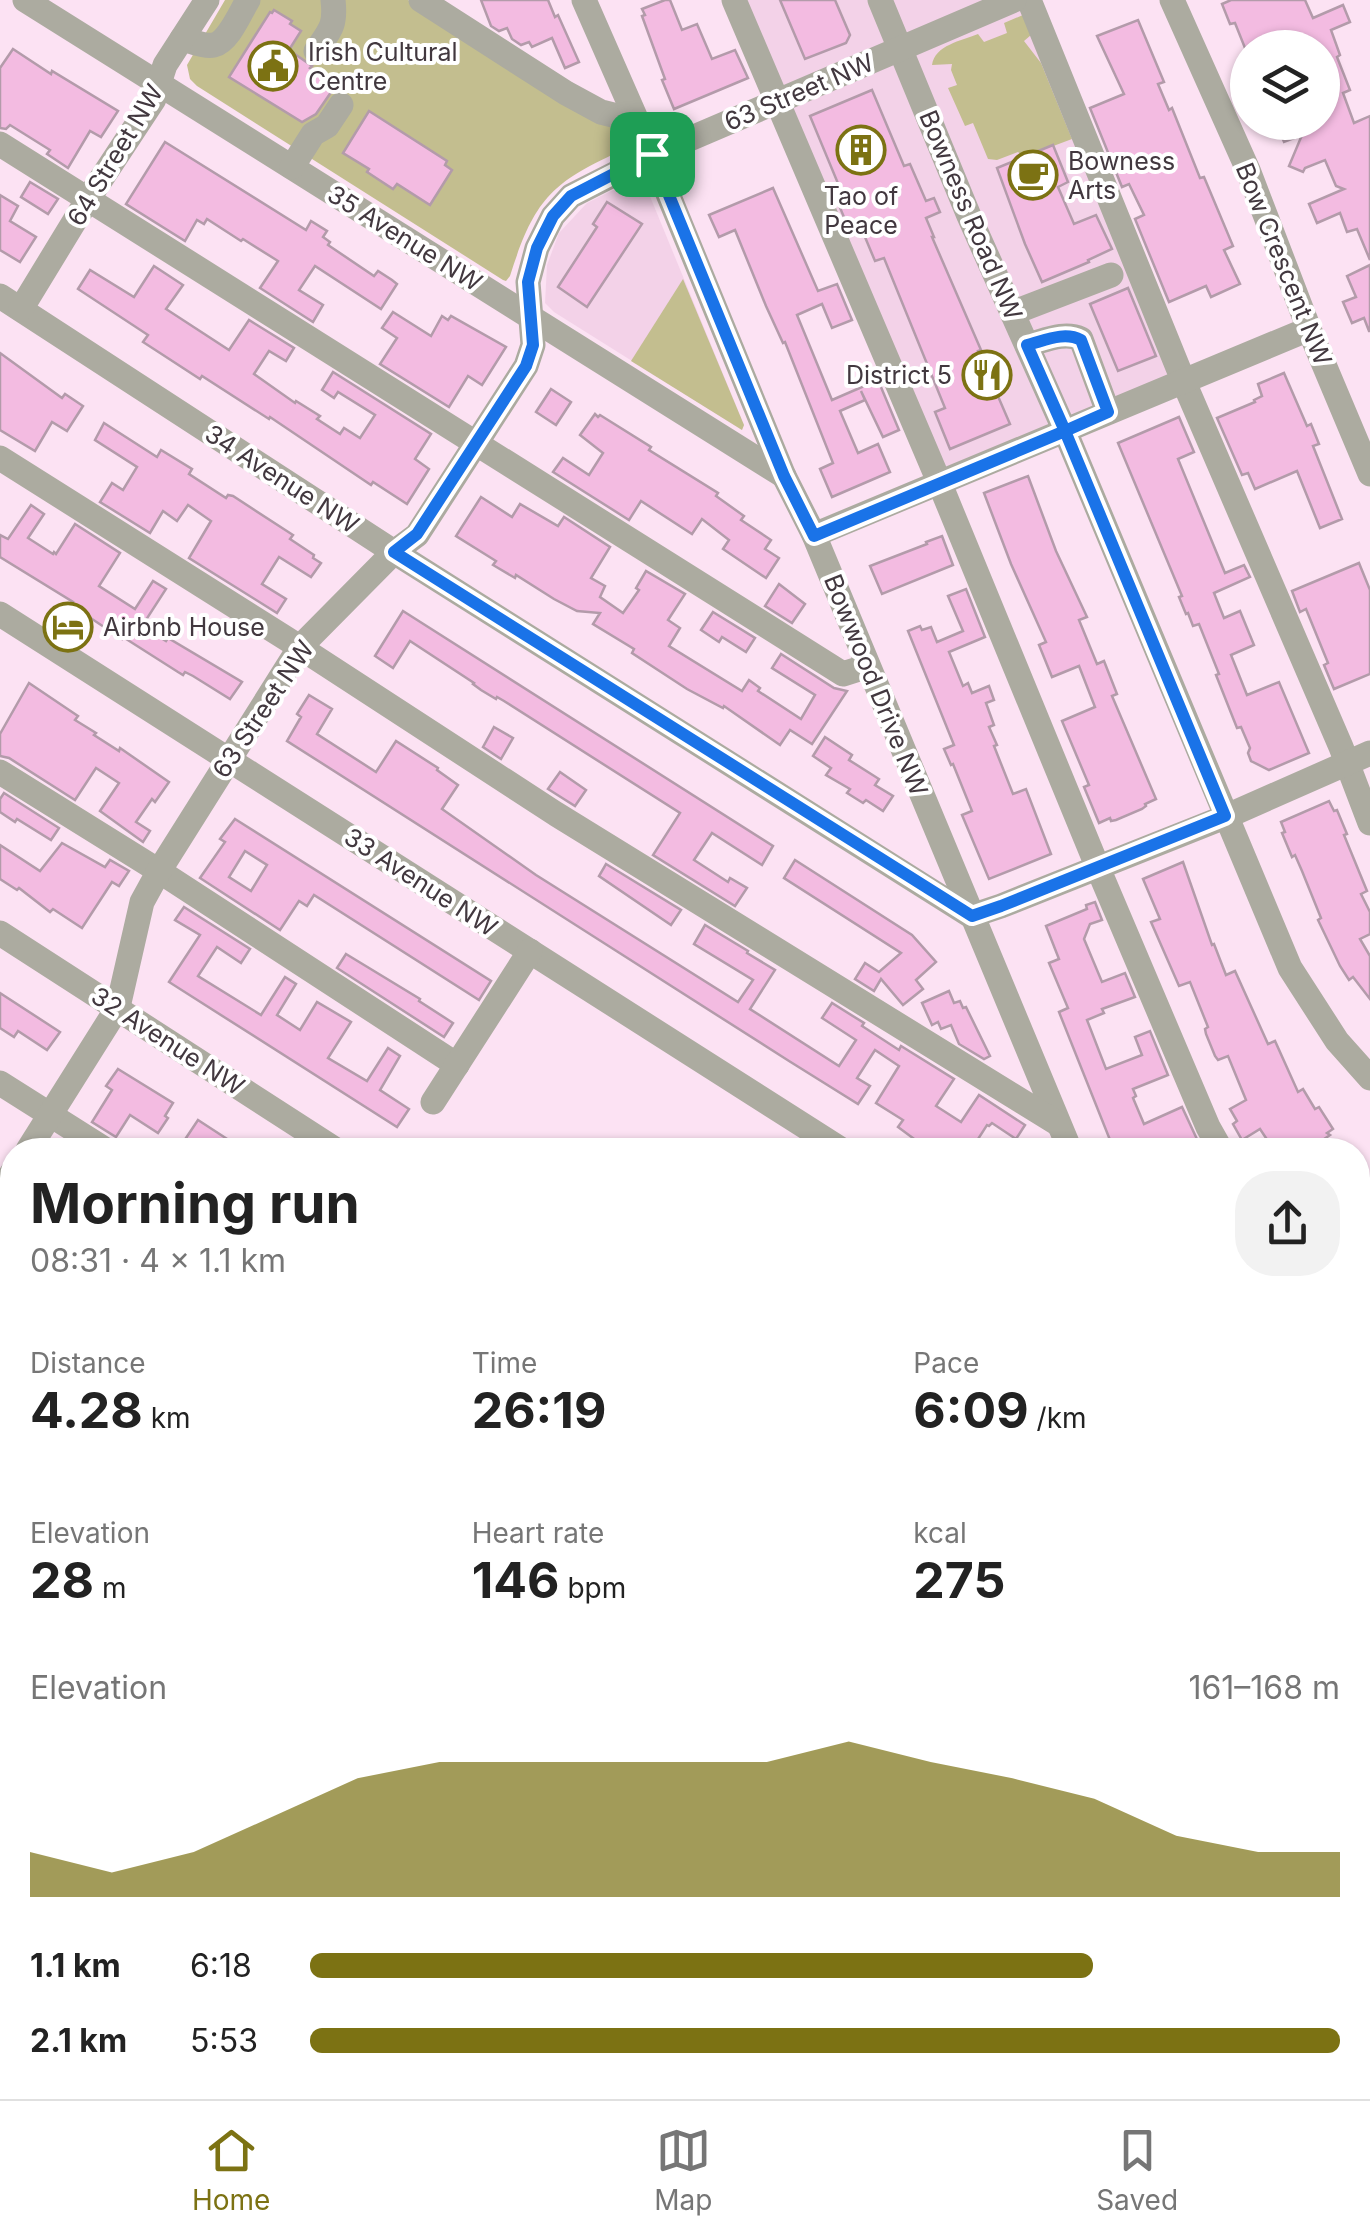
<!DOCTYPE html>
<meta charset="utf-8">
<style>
:root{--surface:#fff;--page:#f2f2f2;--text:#222;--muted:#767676;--line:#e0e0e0;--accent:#7c7213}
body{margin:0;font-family:Inter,sans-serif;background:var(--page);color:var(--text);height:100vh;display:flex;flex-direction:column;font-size:38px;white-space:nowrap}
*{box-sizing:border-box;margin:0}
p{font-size:32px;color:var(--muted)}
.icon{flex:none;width:55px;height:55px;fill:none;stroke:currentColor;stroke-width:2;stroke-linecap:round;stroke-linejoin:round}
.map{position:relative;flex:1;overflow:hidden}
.sheet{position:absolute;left:0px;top:1138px;width:1370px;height:962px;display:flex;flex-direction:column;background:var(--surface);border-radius:40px 40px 0 0;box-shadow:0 2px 8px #0004}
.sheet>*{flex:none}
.controls{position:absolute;left:1230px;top:30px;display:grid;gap:20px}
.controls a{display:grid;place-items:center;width:110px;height:110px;border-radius:50%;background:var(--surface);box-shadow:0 2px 8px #0004;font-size:50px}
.pin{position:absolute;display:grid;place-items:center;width:85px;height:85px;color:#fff;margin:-42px;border-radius:20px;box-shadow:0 5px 15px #0006}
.round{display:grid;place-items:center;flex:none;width:105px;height:105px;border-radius:40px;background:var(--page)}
.headline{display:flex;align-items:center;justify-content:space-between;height:170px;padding:0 30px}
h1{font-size:55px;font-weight:700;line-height:75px}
.stats{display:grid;grid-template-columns:repeat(3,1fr);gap:15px;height:170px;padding:10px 30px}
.stats div{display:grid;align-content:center}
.stats b{font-size:50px;font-weight:700}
.stats small{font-size:28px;font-weight:400}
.stats p{font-size:28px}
.chart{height:280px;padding:20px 30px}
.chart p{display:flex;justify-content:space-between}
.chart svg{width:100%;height:180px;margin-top:10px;fill:var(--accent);opacity:.7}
ul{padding:0 30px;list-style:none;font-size:32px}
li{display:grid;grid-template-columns:160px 120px 1fr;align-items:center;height:75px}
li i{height:25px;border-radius:12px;background:var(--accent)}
.dock{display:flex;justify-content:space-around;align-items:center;height:140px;border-top:2px solid var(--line);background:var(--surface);font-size:28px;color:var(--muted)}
.dock a{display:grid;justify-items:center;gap:5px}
.dock .current{color:var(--accent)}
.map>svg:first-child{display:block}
</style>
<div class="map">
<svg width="1370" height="2099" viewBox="0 0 1370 2099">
<rect width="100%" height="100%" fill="#fce2f3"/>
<g fill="#f3d2e8">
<polygon points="734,0 1029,0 1183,380 940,484"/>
<polygon points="631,181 643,183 647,189 744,425 742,430 554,312 545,303 547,265 559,233 587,203"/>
<polygon points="522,2088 1009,2088 1002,2099 485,2099"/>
</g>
<g fill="#c3be8f">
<path d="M225 0H408L576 105 618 123 625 140 623 150C551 182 534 200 510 276L506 281 503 280 197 86 190 79 187 65Z"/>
<path d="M1023 15 1031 35 1024 41 1041 63 1072 139 1024 157 1018 152 997 160 988 159 973 123 965 126 948 88 957 85 951 70 952 64 932 65C935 45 961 41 978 34L984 42 1007 33 1004 23Z"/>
<polygon points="683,279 744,425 742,430 631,361"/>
</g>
<g fill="#f3bbe1" stroke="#b39baa" stroke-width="2.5" fill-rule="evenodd">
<polygon points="481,0 548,0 555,17 558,15 579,62 565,68 552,38 532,47 529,42 521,45 512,39 507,28 499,31 491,26"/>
<polygon points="665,0 670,0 682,30 697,24 712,59 735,50 748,78 674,109 662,80 665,79 642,16 645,15 642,9"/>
<polygon points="780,0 835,0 850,35 846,43 805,59"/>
<polygon points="1231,0 1305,0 1313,18 1343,5 1350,22 1331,30 1340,55 1337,57 1350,90 1343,93 1354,123 1370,116 1370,260 1357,229 1347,232 1340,213 1317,223 1309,204 1344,189 1336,186 1325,160 1305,168 1303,172 1289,166 1302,135 1284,142 1279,129 1278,122 1322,122 1322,48 1245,48 1235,23 1230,24 1222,4"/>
<polygon points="274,10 292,21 290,24 301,31 289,50 312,66 310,68 336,85 316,114 302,122 229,77 270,12 272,13"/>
<polygon points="1138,20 1164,82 1158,84 1169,110 1172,108 1200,178 1204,177 1233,246 1224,250 1240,284 1211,297 1206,286 1169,302 1135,219 1144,215 1129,184 1122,187 1090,108 1124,94 1097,36"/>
<polygon points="13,49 51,74 52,71 118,111 101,137 90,131 68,168 47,154 50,150 10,125 6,129 0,128 0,68"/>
<polygon points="872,90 904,166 910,164 926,201 934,198 940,212 926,218 934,237 932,237 981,350 978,351 992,388 994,387 1010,424 950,449 935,412 945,408 884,258 875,261 860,225 849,229 835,196 842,193 810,116"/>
<polygon points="369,111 447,161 445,165 452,170 430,205 397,184 393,189 367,172 369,169 343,153"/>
<polygon points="165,142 306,230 311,221 327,231 323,237 330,242 328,245 374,276 378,271 392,280 397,284 381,309 315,266 299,290 323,305 313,322 260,288 278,261 243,239 241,241 207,219 204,224 197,220 185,241 126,204"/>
<polygon points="1053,145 1068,182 1058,187 1074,224 1096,215 1112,249 1088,260 1089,262 1042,282 1025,244 997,168"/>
<polygon points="30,182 58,199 48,214 21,197"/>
<polygon points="773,188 818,291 837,284 852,320 832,328 822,304 797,315 832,400 878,380 899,430 883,437 861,391 865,400 840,411 858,453 878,444 890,472 832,497 820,469 833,463 785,342 783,343 766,306 735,230 719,237 709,215"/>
<polygon points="0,195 18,206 10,221 36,237 20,262 0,250"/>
<polygon points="607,202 642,224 587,307 558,287 597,227 593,224"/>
<polygon points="1370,265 1370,331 1369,331 1364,318 1352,323 1343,302 1356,297 1347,276"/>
<polygon points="154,266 183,285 166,309 229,350 249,320 294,348 286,361 269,351 254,374 295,403 296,401 320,416 317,419 340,434 344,428 360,438 375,415 338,392 334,398 322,390 333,372 431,434 415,459 429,469 407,504 373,482 371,485 270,417 269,419 202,376 200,379 160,353 143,342 148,335 78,289 90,270 134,297"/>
<polygon points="1128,288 1156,356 1118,371 1090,304"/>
<polygon points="393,312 431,336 442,316 448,320 451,316 506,347 482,385 468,376 449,407 380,364 397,338 382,328"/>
<polygon points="0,353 62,398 65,394 83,406 67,431 52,422 35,451 0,430"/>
<polygon points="1284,373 1307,426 1311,424 1319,444 1313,446 1342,519 1320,528 1297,471 1255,489 1248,473 1242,475 1217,418 1255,402 1254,400 1262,396 1258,384"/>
<polygon points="551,389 571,402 556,425 536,412"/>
<polygon points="595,414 598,417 600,415 651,447 649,450 718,493 716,496 744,516 741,520 771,540 765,549 779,558 766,578 723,549 729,540 702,519 692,534 641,501 629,520 553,472 563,458 589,475 603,453 580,435"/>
<polygon points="1179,417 1194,452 1178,459 1225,573 1244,565 1250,577 1214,593 1224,618 1240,611 1254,645 1231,655 1247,695 1279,682 1309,753 1269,770 1251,761 1248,753 1250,748 1241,727 1237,728 1216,675 1219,674 1199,624 1193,626 1188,613 1186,614 1179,597 1182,596 1118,443"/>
<polygon points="104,423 157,457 161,450 192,469 189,474 226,498 228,495 233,496 293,535 290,539 314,555 313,558 321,563 311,577 279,557 262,584 286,599 277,613 189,558 211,521 188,505 177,521 163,511 150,533 100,502 112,483 123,490 137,467 95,440"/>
<polygon points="1028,476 1056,551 1087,617 1079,620 1097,664 1104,661 1117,694 1112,696 1156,799 1145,804 1146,806 1142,809 1116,820 1111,821 1110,818 1099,823 1084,787 1089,785 1062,721 1095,707 1079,666 1052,677 1039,645 1046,642 1011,564 984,493"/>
<polygon points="481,497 512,517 520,504 558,526 564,517 610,547 591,578 605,586 600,597 623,613 639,590 636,588 646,571 685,594 668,620 680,628 669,646 742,691 749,680 760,688 758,691 801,719 815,695 772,668 781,654 834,688 847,691 812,744 790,730 780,745 724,706 723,708 687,689 632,653 634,649 593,624 600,613 577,611 554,599 516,575 515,578 493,565 496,561 456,536"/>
<polygon points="31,505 44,514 28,538 53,554 54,552 56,554 75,524 120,553 99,586 135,609 153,581 166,589 142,626 166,641 168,638 242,682 230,699 193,676 185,672 183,675 178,672 123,637 122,639 71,605 73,602 0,557 0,535 8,539"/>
<polygon points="942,536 953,565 882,594 870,566 927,544 926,542"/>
<polygon points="1359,563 1370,590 1370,674 1334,689 1324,665 1328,663 1306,609 1300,612 1292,591"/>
<polygon points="779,584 805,604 792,623 765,606"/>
<polygon points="966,589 985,637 949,652 963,686 968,683 972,693 989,686 994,700 986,703 994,725 989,727 997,745 994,746 1013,794 1026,789 1051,854 989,879 962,815 972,811 953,764 951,765 944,749 954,745 908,631 920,626 922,630 931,627 937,642 963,631 948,596"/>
<polygon points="403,611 773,846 762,865 712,833 694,860 728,882 730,878 747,888 735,906 653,855 680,813 504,701 497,697 496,699 481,690 473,684 474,683 410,641 393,668 375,656"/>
<polygon points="713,612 755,638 746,652 722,637 719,642 701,630"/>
<polygon points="29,683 78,716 75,720 96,733 94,735 119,751 120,748 169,782 155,802 152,799 136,822 150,831 143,842 100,811 119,783 96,768 75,800 9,758 0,756 0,734"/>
<polygon points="309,695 332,709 317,734 376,772 396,741 438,768 437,770 458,785 442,809 536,875 738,1002 753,980 694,944 705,925 748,951 747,953 775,970 750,1009 839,1066 856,1040 822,1018 832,1003 864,1023 862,1026 899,1050 901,1046 954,1079 936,1106 961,1122 979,1095 1025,1125 1016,1139 992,1123 989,1126 987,1125 971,1150 929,1150 898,1127 903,1120 876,1103 899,1066 875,1050 857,1078 870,1086 858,1104 789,1061 287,741 301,717 297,714"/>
<polygon points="494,727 513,738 501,759 483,747"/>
<polygon points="825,737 852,755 849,760 879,779 875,785 893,796 883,811 866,800 863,803 847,793 850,789 826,775 831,768 813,756"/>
<polygon points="560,772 586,790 575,806 548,789"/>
<polygon points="4,793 59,828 51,840 17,819 15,822 0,812 0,799"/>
<polygon points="1329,801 1334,811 1337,810 1347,834 1344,835 1367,891 1361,894 1370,912 1370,934 1360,939 1370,956 1370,999 1353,977 1349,980 1340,966 1318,920 1321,918 1302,871 1295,855 1292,857 1282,833 1285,832 1281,822"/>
<path d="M235 819 491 981 479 1000 314 895 307 906 299 901 280 930 200 878 225 842 220 839ZM245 851 267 865 251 891 229 877Z"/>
<polygon points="62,843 105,867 110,860 129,871 119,886 112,882 82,928 53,909 50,912 19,888 17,890 0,879 0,845 40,871"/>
<polygon points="795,860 912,935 936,962 916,980 923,989 903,1005 881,979 874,991 855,979 865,963 879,972 901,953 784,878"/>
<polygon points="1183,862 1212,945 1214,944 1226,975 1235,971 1268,1044 1275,1041 1298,1092 1303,1089 1315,1109 1319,1107 1333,1129 1327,1133 1330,1135 1308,1150 1274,1150 1260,1129 1242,1140 1233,1124 1237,1121 1230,1109 1246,1100 1228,1056 1218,1060 1215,1056 1206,1034 1205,1029 1208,1027 1190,982 1179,986 1151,922 1160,919 1143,879"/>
<polygon points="606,864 681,910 671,925 599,876"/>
<polygon points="1095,902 1102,920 1090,924 1084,939 1102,982 1125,973 1135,997 1102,1009 1104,1013 1087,1020 1106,1069 1142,1055 1135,1037 1150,1031 1168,1075 1133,1089 1136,1096 1133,1098 1144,1124 1182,1107 1202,1150 1114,1150 1059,1012 1068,1008 1049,963 1059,959 1046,926 1087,909 1086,905"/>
<polygon points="184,907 250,949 241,963 217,947 198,976 261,1015 285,977 296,984 277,1015 300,1030 317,1002 351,1022 328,1058 367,1081 388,1048 400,1056 380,1090 409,1109 397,1127 169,982 200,935 175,920"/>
<polygon points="346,954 420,999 419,1001 453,1023 444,1037 337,968"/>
<polygon points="949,991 954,1003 960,1001 963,1008 966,1007 990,1056 984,1059 959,1044 951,1025 941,1029 938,1022 932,1025 922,1003"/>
<polygon points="0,993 60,1032 47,1050 18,1031 14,1037 0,1028"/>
<polygon points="118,1069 173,1103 165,1116 168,1118 158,1133 130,1115 116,1137 92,1122 112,1090 106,1086"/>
<polygon points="198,1120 244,1150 204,1150 186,1138"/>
</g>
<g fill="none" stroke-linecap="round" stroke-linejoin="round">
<g stroke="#acaba0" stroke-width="25">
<polyline points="25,0 784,476"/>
<polyline points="421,0 566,93 601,112 617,116 633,114"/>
<polyline points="584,0 652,155 784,476 814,535 1070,1150"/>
<polyline points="734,0 940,484 1098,868 1208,1127 1221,1150"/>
<polyline points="880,0 969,216 1065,431 1290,968 1337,1041 1370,1078"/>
<polyline points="1029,0 1183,380 1341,747 1370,823"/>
<polyline points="1172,0 1248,170 1309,329 1370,474"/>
<path d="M182 39C192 41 204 47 214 45 229 41 240 13 248 0"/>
<path d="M316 51C330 30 336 26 333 0"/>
<polyline points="0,144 843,674 868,666"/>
<polyline points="292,167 313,134 327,126 341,105"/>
<polyline points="0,296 394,552 971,916 1001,906 1225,817 1370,753"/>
<polyline points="21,309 88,199 154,99 165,65 207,0"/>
<polyline points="1012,313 1111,275"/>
<path d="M1027 345C1044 341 1064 331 1081 339L1108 412"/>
<polyline points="0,458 287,639 556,814 1057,1123"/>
<polyline points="814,535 1309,329"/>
<polyline points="0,614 842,1150"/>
<polyline points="0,772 159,871 457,1065"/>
<polyline points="0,933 336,1150"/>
<polyline points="0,1083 106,1150"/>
<polyline points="433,1102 530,951"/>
<polyline points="28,1150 118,1007 142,902 159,871 300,647 394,552 417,535 526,366 533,345 528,282 537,248 553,216 571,196 652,155 1014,0"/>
<polyline points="0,1192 12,1173"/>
<polyline points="0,1239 12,1247"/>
<polyline points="1358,1279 1370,1289"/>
<polyline points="0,1397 12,1405"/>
<polyline points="1358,1477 1370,1484"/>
<polyline points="0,1556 12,1554"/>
<polyline points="0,1579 12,1651"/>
<polyline points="1358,1661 1370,1641"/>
<polyline points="1358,1792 1370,1800"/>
<polyline points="1358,1988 1370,1993"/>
<polyline points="88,2088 90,2099"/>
<polyline points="379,2088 382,2099"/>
<polyline points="1087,2088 1121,2099"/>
<polyline points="156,2099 214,2090 214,2088"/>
</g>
</g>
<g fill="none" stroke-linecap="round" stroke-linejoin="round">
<g stroke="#fff" stroke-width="20">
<path id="route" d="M652 154 571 196 553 216 537 248 528 282 533 345 526 366 417 534 394 552 972 916 1001 906 1225 816 1065 431 1027 345C1044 341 1064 331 1081 340L1108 412 1065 431 814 536 784 476 652 154"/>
</g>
<use href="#route" stroke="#1a73e8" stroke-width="12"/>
</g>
<defs>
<g id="civic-ring" transform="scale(2.5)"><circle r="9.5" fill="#fff" stroke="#7c7213" stroke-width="1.5"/><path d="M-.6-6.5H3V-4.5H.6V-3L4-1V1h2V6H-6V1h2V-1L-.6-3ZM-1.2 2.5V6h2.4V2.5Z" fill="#7c7213"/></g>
<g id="building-ring" transform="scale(2.5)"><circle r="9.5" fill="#fff" stroke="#7c7213" stroke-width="1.5"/><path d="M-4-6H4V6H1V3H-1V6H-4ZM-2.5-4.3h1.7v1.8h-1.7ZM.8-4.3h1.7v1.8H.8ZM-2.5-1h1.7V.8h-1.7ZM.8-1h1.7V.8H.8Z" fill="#7c7213"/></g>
<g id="cafe-ring" transform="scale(2.5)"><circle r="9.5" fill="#fff" stroke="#7c7213" stroke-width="1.5"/><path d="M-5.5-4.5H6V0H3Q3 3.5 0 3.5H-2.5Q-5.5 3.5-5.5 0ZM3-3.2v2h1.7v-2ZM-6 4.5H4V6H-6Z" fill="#7c7213"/></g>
<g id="restaurant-ring" transform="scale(2.5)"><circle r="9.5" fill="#fff" stroke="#7c7213" stroke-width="1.5"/><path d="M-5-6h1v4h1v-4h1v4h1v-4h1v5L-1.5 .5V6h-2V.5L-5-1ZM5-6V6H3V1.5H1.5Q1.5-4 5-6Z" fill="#7c7213"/></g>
<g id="hotel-ring" transform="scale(2.5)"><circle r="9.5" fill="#fff" stroke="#7c7213" stroke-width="1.5"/><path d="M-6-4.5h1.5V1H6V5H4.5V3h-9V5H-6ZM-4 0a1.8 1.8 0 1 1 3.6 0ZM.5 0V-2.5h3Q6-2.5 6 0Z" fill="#7c7213"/></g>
</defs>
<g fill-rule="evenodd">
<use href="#civic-ring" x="273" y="66"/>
<use href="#building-ring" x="861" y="150"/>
<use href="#cafe-ring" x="1033" y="175"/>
<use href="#restaurant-ring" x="987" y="375"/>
<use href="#hotel-ring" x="68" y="627"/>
</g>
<g text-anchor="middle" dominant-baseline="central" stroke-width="8" stroke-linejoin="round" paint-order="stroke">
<g font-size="25" fill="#42383f" stroke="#fff" text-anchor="start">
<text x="308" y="52">Irish Cultural<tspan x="308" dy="29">Centre</tspan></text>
<text x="1068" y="161">Bowness<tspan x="1068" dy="29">Arts</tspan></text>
<text x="861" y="196" text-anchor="middle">Tao of<tspan x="861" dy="29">Peace</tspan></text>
<text x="952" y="375" text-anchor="end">District 5</text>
<text x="103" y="627">Airbnb House</text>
</g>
<g font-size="25" fill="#42383f" stroke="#fff">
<text transform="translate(799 92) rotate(-23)">63 Street NW</text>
<text transform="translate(115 155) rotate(-59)">64 Street NW</text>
<text transform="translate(971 215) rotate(67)">Bowness Road NW</text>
<text transform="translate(405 238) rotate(32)">35 Avenue NW</text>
<text transform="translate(1284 264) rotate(68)">Bow Crescent NW</text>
<text transform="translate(282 479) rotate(33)">34 Avenue NW</text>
<text transform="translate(876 685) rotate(68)">Bowwood Drive NW</text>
<text transform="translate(263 709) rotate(-56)">63 Street NW</text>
<text transform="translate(421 882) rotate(33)">33 Avenue NW</text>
<text transform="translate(168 1041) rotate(33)">32 Avenue NW</text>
</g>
</g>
</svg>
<div class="controls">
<a><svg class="icon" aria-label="layers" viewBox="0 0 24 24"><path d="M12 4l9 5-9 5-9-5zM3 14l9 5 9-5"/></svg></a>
</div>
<div class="pin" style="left:652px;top:154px;background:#1e9e55"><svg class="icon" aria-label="arrive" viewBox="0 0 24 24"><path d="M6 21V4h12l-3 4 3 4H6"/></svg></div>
<section class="sheet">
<div class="headline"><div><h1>Morning run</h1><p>08:31 · 4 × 1.1 km</p></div><a class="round"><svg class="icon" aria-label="share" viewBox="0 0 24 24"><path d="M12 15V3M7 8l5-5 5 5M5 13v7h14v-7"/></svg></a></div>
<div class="stats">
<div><p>Distance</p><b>4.28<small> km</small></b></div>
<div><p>Time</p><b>26:19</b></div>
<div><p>Pace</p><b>6:09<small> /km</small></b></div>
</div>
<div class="stats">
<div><p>Elevation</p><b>28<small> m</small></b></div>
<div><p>Heart rate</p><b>146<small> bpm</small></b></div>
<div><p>kcal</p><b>275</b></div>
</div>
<div class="chart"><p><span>Elevation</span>161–168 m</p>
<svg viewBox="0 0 160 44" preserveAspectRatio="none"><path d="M0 44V33L10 38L20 33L30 24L40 15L50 11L60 11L70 11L80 11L90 11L100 6L110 11L120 15L130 20L140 29L150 33L160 33V44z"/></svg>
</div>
<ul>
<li><b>1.1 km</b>6:18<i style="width:76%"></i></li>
<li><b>2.1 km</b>5:53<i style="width:100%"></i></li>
</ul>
</section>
</div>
<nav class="dock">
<a class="current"><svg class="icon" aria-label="home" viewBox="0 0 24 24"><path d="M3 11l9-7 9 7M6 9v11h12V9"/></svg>Home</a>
<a><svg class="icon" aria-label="map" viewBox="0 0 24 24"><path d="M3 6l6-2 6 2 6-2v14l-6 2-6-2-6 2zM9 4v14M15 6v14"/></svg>Map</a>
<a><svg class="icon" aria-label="saved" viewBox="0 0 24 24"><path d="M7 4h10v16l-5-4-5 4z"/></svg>Saved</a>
</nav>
